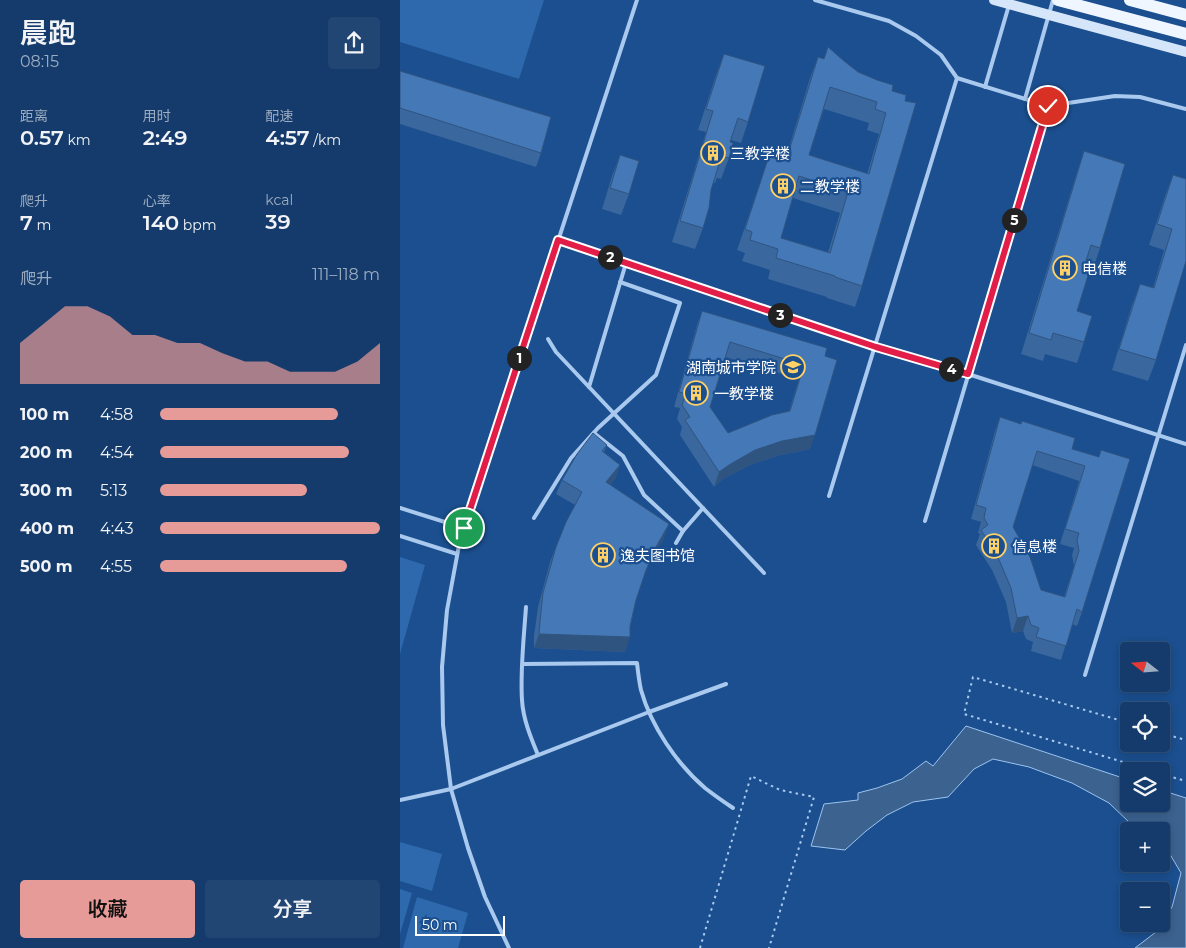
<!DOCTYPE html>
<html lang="zh">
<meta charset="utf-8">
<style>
:root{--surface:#143b6b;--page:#214673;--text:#f1f3f6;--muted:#9dadc1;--line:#33557e;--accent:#e69b98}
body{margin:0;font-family:Montserrat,"Noto Sans SC",sans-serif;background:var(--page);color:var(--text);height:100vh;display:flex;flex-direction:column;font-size:19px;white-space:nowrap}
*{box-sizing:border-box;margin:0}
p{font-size:16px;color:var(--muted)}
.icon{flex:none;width:28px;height:28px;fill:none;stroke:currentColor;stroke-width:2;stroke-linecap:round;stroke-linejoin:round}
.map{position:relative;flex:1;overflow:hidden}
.side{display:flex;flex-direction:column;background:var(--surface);width:400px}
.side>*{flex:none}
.needle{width:32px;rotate:287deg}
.controls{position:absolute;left:720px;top:642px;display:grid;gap:10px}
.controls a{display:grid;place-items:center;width:50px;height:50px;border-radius:5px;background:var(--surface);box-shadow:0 2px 8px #0003,0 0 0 1px var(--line);font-size:25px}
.scale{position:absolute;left:15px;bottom:12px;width:90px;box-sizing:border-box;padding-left:5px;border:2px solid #fff;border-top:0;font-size:14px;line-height:18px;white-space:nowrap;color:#fff;-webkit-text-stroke:4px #1b4f8f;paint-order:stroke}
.pin{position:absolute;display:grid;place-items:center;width:42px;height:42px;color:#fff;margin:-21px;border:2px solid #fff;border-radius:50%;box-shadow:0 1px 5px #0007}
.km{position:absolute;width:25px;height:25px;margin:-12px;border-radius:50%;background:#222;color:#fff;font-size:14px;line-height:25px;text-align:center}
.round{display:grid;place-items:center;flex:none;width:52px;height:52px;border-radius:5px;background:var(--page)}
.head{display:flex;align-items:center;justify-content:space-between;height:85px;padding:0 20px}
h1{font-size:28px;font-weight:600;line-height:38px}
.stats{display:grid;grid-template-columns:repeat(3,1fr);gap:8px;height:85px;padding:5px 20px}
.stats div{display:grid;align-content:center}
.stats b{font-size:21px;font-weight:600}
.stats small{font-size:14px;font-weight:400}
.stats p{font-size:14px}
.chart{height:140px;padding:10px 20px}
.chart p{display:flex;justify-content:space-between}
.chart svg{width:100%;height:90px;margin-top:5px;fill:var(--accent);opacity:.7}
.button{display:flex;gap:10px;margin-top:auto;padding:10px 20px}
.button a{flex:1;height:58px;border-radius:5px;background:var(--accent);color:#111;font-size:20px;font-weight:600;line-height:58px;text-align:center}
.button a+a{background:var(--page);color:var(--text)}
ul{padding:0 20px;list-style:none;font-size:16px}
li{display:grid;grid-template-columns:80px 60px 1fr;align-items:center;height:38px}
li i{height:12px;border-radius:6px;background:var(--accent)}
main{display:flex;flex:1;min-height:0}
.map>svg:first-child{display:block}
</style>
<main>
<section class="side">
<div class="head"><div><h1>晨跑</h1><p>08:15</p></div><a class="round"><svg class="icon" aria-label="share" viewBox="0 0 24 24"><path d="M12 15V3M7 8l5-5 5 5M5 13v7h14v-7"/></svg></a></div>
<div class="stats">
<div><p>距离</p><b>0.57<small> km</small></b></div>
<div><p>用时</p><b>2:49</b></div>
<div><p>配速</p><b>4:57<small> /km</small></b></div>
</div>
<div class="stats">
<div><p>爬升</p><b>7<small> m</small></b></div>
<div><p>心率</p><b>140<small> bpm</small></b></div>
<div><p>kcal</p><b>39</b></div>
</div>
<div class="chart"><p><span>爬升</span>111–118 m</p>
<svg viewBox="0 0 160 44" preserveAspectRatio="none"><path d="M0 44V24L10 15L20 6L30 6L40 11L50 20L60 20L70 24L80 24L90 29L100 33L110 33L120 38L130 38L140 38L150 33L160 24V44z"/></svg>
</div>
<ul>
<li><b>100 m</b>4:58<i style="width:81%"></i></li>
<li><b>200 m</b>4:54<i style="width:86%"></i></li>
<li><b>300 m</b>5:13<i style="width:67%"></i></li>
<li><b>400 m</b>4:43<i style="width:100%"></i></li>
<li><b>500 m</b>4:55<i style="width:85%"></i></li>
</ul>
<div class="button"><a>收藏</a><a>分享</a></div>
</section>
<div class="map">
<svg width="786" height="948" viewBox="0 0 786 948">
<rect width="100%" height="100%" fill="#1b4f8f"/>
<g fill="#2e69ad">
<polygon points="0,0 144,0 119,79 0,42"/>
<polygon points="0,557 25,565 0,654"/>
<polygon points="0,842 42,854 32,891 0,881"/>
<polygon points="0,889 12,893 0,934"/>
<polygon points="17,897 68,913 58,948 3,948"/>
</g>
<polygon fill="#3c6290" stroke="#9cc4f0" points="566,726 729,780 729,804 761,804 761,790 786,798 786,948 735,948 756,932 772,907 781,873 761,839 761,831 754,831 752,829 731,824 709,803 672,783 629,767 593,759 574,769 548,797 513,802 487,815 466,831 445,850 411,846 424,804 458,800 458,793 477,788 502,779 526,761 533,766"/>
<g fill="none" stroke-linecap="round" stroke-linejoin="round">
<g stroke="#a9c9ee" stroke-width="2" stroke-dasharray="2.5 4" stroke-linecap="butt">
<polyline points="729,723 573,677 564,714 753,771"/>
<polyline points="761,733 786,740"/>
<polyline points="761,774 786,781"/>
<polyline points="300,948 351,776 380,790 414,797 369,948"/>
</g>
<g stroke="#a9c9ee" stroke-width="4">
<polyline points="415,0 489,21 516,36 541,55 557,78 648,106 715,96 740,97 786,109"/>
<polyline points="585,87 609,5"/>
<polyline points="625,99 653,0"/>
<polyline points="158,240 476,347 568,374 786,444"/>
<polyline points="226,263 189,387 364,573"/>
<polyline points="148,339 156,352 189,387"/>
<polyline points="194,433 223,456 244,495 283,531"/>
<polyline points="429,496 557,78"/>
<polyline points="0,508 64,528"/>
<polyline points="134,518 171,458 198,428 256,375 280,303 220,282"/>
<polyline points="525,521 648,106"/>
<polyline points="0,536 57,554"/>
<polyline points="276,543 283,531 303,508"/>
<path d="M126 607C124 636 120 671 122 700 123 719 131 738 138 755"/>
<path d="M123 664 237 663C238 672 239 681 241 690 251 726 277 764 305 788 314 795 324 802 333 808"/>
<path d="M685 675C719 565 752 455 786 345"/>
<polyline points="0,800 51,789 249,712 326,684"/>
<polyline points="109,948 85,897 68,848 51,789 43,725 42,667 47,610 60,540 237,0"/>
</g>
<polyline stroke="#d6e6fa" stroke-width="10" points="594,0 786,52"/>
<g stroke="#f0f6ff" stroke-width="12">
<polyline points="658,0 786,34"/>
<polyline points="730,0 786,15"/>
</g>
</g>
<g fill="#3a679d" fill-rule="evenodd">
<path d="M428 47 444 61 458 72 492 91 462 286 455 307 427 298V297L368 279 370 270 342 261 345 253 337 250 369 156 381 159 383 153 387 154 410 78 418 57 424 59ZM424 109 469 123 467 130 479 134 467 174 409 155ZM393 198 440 213 428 252 381 238Z"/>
<polygon points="324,54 348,122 341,143 331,140 329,158 321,179 317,178 315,183 313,182 311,190 303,228 295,249 272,242 306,132 298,130 316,75"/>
<polygon points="0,71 141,153 136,167 0,124"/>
<polygon points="684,151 700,248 693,269 684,267 677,311 684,342 677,363 645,354 643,361 621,354 677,172"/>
<polygon points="220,155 229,194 221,215 202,209 212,176"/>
<polygon points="773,175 786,179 756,360 748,381 712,370 732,305 740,284 753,288 764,250 749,245 765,196"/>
<path d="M302 311 425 356 410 449 377 456 350 465 323 479 314 487 280 435 282 427 277 419 280 408 274 407 297 325ZM325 357 399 379 389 411 328 433 310 407Z"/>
<path d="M600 417 672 449 699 457 701 450 682 612 677 626 672 624 661 660 631 651 633 642 626 639 623 631 612 633 606 602 592 570 576 545 580 534 578 533 581 522 571 519 595 431ZM632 465 679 481 660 544 674 548 672 555 674 566 664 597 641 590 613 527Z"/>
<polygon points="207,445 204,452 220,465 215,479 210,485 264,538 250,561 243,579 236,600 225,652 134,648 134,636 138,607 150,562 156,547 175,505 156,494 162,480"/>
</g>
<g fill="#305480">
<polygon points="415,435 410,449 377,456 350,465 323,479 314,487 319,472 329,465 355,450 382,441"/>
<polygon points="220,465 215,479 201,497 206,482"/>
<polygon points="269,524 264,538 250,561 240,585 256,547"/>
<polygon points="628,616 623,631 612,633 617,618"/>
<polygon points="139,634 230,637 225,652 134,648"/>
</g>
<g fill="#4478b7" stroke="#305480" fill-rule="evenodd">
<path d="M428 47 444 61 458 72 477 80 493 85 492 91 506 95 505 101 516 103 462 286 435 277V276L376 258 378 249 350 240 352 232 345 229 369 156 382 159 383 153 388 154 418 57 424 59ZM430 87 477 102 475 109 486 113 469 174 409 155ZM399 176 448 192 430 253 381 238Z"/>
<polygon points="324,54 365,66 348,122 338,118 330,142 333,143 329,158 324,157 322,162 320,161 311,190 309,208 303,228 280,221 313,111 306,109"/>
<polygon points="0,71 151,117 141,153 0,108"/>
<polygon points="684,151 725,164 700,248 691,245 684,267 690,269 677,311 692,316 684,342 653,333 651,340 629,333"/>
<polygon points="220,155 239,161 229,194 210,188"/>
<polygon points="773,175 786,179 786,261 756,360 719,349 740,284 754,288 772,229 757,224"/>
<path d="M302 311 427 348 425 356 437 360 415 435 382 441 355 450 329 465 319 472 285 420 290 417 282 405 286 394 279 392ZM330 342 404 365 390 411 372 415 328 433 310 407Z"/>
<path d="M600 417 621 424 622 421 675 438 672 449 699 457 701 450 730 459 682 612 677 609 666 646 636 637 639 628 631 625 628 616 617 618 611 588 597 555 581 530 588 525 584 518 586 508 576 505ZM637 451 685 466 665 529 679 533 677 540 679 551 665 597 641 590 630 557 613 527Z"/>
<polygon points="193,433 207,445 202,451 220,465 206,482 269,524 256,547 246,570 236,600 230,626 230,637 139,634 140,621 143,593 156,547 166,522 182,492 162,480 177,454"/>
</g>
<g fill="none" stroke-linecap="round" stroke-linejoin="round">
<g stroke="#fff" stroke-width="10">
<polyline id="route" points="64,528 158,240 476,347 568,374 648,106"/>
</g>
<use href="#route" stroke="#e11d48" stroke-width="6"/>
</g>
<defs>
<g id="building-ring" transform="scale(1.25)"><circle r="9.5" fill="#1b4f8f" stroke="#ffd166" stroke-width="1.5"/><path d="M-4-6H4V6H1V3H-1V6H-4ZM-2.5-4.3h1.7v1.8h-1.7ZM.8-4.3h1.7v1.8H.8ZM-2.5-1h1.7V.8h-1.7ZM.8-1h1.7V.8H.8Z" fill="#ffd166"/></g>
<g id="university-ring" transform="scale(1.25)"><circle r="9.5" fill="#1b4f8f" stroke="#ffd166" stroke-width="1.5"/><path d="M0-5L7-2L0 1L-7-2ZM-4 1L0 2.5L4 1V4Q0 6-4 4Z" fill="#ffd166"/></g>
</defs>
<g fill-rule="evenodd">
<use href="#building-ring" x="313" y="153"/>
<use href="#building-ring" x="383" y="186"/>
<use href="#building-ring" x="665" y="268"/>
<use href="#university-ring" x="393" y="367"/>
<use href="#building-ring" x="296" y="393"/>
<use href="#building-ring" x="594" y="546"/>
<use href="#building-ring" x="203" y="555"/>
</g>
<g text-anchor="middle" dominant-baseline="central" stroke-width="4.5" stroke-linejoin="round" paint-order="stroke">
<g font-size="15" fill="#fff" stroke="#1b4f8f" text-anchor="start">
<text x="330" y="153">三教学楼</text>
<text x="400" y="186">二教学楼</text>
<text x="682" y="268">电信楼</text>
<text x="376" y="367" text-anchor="end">湖南城市学院</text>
<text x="314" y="393">一教学楼</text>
<text x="612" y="546">信息楼</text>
<text x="220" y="555">逸夫图书馆</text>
</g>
</g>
</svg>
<div class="controls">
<a><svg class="needle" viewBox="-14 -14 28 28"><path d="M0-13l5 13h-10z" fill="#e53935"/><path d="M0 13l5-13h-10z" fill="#9dadc1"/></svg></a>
<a><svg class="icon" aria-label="locate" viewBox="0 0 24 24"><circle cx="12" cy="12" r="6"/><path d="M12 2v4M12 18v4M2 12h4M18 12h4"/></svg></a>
<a><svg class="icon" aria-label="layers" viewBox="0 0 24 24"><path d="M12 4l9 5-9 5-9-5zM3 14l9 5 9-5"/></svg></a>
<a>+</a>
<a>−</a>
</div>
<div class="scale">50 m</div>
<div class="pin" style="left:64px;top:528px;background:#1e9e55"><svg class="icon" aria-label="arrive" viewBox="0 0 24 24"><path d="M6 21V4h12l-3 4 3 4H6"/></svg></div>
<div class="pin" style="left:648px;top:106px;background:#d93025"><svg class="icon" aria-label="check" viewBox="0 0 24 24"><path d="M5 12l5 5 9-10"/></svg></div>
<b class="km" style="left:119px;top:358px">1</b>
<b class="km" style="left:210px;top:257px">2</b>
<b class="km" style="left:380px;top:315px">3</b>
<b class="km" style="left:551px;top:369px">4</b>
<b class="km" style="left:614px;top:220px">5</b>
</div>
</main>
